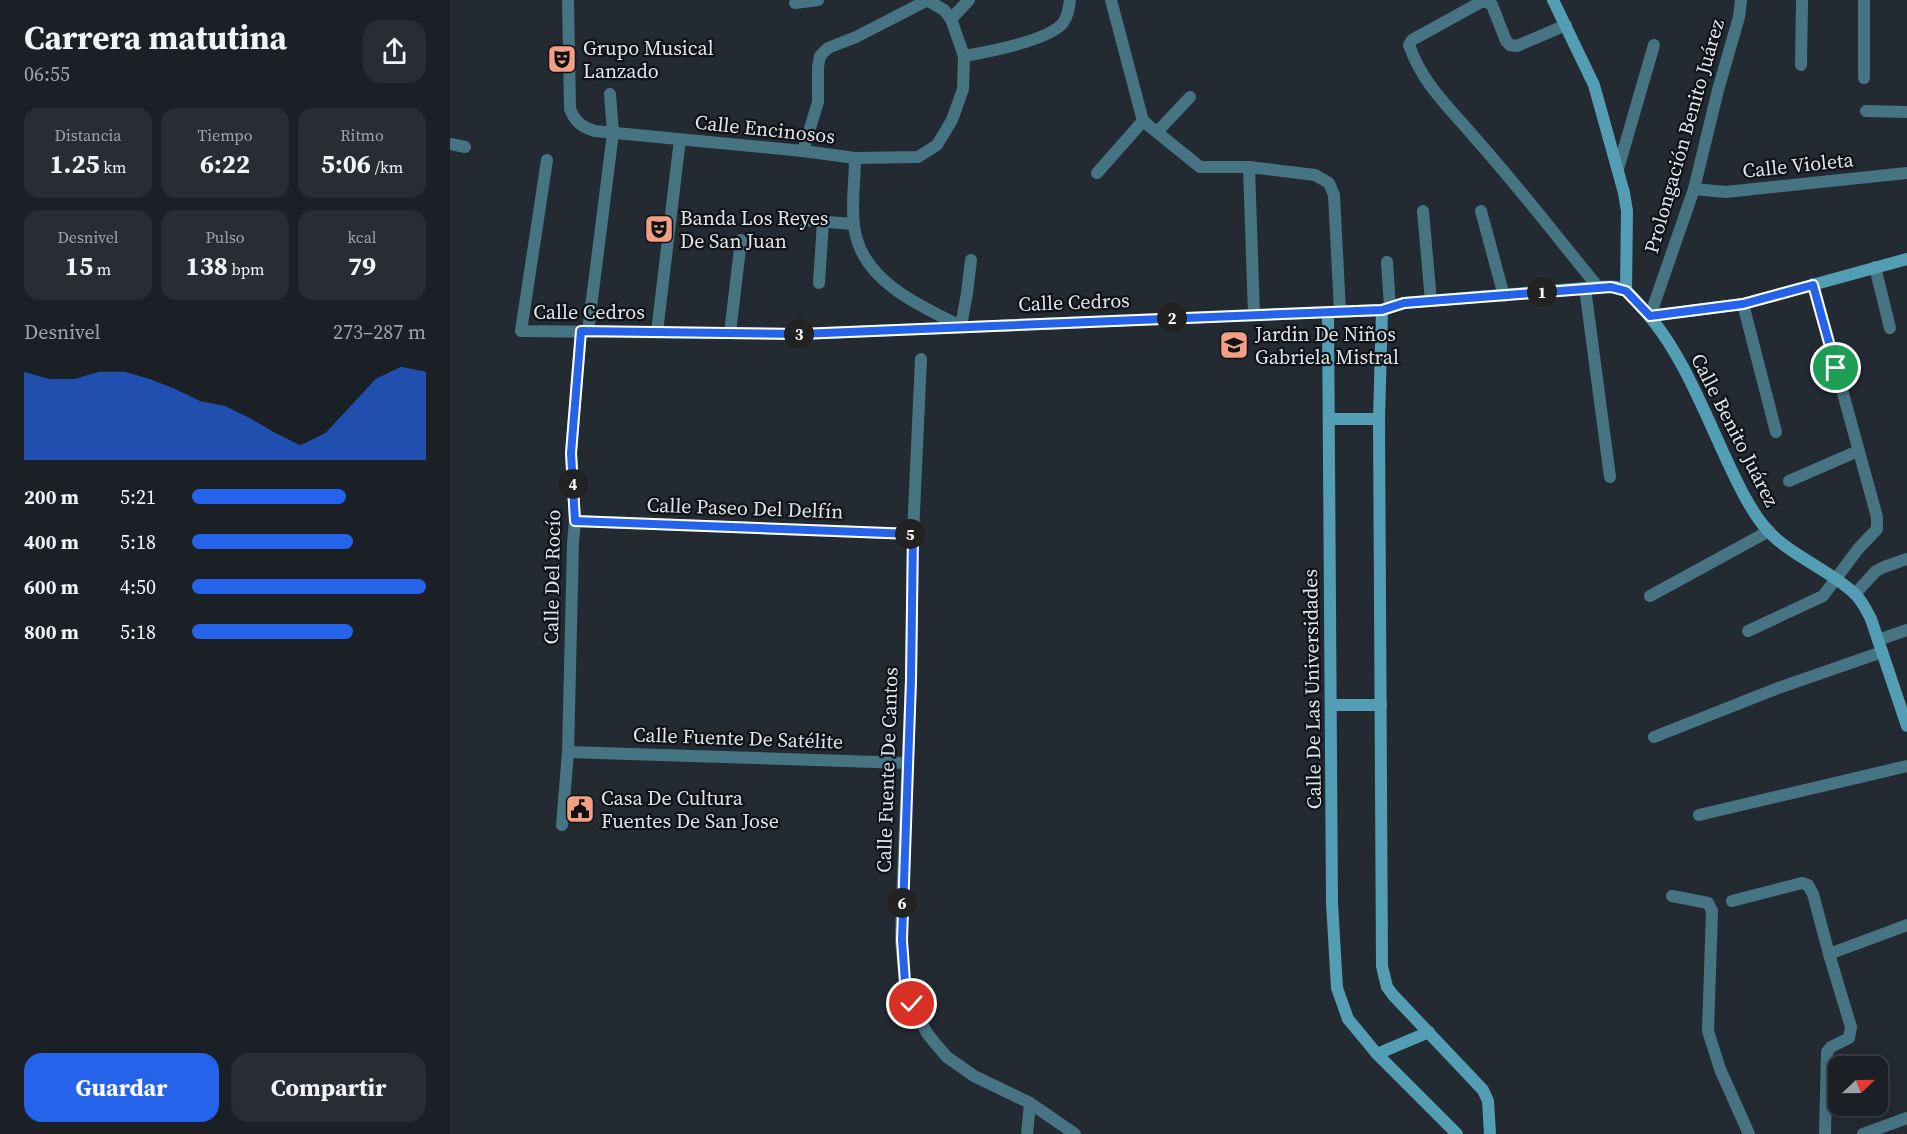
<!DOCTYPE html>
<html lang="es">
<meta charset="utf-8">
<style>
:root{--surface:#1a2026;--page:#272d32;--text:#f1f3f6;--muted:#9fa3a7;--line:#383e43;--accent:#2563eb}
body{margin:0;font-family:"Source Serif 4",serif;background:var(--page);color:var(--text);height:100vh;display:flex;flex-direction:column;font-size:22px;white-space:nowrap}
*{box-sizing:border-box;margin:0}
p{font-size:20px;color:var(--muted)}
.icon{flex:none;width:33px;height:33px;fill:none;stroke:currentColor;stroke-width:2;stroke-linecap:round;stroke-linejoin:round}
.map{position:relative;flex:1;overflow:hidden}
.side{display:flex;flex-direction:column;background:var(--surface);width:450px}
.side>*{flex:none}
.needle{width:39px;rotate:68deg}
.buttons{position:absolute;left:1378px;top:1056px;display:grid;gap:12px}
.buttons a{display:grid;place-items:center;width:60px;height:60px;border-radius:12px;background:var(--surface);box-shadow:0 3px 15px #0003,0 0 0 2px var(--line);font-size:30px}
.pin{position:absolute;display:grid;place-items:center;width:51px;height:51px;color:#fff;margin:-26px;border:3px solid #fff;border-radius:50%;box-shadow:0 2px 6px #0007}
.km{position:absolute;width:30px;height:30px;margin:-15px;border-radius:50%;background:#222;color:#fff;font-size:16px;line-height:30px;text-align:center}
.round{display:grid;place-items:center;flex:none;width:63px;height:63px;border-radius:18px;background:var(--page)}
.headline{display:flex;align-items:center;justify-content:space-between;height:102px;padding:0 24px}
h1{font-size:33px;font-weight:700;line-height:45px}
.metrics{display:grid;grid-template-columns:repeat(3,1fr);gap:9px;height:102px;padding:6px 24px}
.metrics div{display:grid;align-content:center;border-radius:15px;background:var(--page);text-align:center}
.metrics b{font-size:26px;font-weight:700}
.metrics small{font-size:16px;font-weight:400}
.metrics p{font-size:16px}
.chart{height:168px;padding:12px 24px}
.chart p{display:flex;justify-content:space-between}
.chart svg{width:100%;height:108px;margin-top:6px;fill:var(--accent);opacity:.7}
.action{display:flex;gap:12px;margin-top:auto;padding:12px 24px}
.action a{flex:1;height:69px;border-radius:18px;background:var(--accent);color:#fff;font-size:24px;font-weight:700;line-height:69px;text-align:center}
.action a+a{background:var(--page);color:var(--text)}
ul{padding:0 24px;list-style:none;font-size:20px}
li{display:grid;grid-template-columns:96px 72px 1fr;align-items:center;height:45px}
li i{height:15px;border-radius:8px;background:var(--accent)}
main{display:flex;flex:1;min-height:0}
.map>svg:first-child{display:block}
</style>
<main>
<section class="side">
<div class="headline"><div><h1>Carrera matutina</h1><p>06:55</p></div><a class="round"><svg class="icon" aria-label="share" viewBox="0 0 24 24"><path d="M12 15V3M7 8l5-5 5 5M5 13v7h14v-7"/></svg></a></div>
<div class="metrics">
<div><p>Distancia</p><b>1.25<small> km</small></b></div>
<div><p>Tiempo</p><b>6:22</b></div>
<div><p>Ritmo</p><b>5:06<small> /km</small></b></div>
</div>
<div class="metrics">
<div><p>Desnivel</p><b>15<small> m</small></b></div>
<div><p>Pulso</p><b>138<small> bpm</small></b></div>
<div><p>kcal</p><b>79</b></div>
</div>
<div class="chart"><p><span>Desnivel</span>273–287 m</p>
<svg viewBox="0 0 160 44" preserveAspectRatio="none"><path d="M0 44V8L10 11L20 11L30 8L40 8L50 11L60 15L70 20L80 22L90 27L100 33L110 38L120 33L130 22L140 11L150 6L160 8V44z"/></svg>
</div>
<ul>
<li><b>200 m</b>5:21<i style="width:66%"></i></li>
<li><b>400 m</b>5:18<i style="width:69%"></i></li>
<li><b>600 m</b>4:50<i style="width:100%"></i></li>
<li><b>800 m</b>5:18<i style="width:69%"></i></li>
</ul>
<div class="action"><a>Guardar</a><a>Compartir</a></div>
</section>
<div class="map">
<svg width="1457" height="1134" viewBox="0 0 1457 1134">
<rect width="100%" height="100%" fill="#232a32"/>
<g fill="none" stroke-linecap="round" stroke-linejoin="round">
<g stroke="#477482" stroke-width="12">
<path d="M118 0 120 109C125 122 132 127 145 131L353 151 405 158 468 157 487 145 502 120 513 89 514 56 501 19 494 10 477 0"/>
<polyline points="661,0 693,121"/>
<polyline points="345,3 368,0"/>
<polyline points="501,19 519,0"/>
<path d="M1116 25 1067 46 1060 45 1056 41 1042 5 1037 2H1031L962 40 959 45C973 85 999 107 1025 138 1068 186 1107 237 1148 287"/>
<path d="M514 56C537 52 598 41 613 23 618 16 619 8 620 0"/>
<polyline points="1351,65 1352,0"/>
<polyline points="1414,78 1414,0"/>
<polyline points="1416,111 1457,112"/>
<polyline points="693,121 750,167 799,167 865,175 879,183 884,195 890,311"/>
<polyline points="707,132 740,97"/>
<polyline points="0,144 15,147"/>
<polyline points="353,151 368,102 368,67 370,56 378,48 406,37 478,0"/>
<path d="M405 158C405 182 400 213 406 236 417 283 472 307 511 326L517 293 521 260"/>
<polyline points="97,160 71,331 350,334 878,312"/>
<polyline points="799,167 804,315"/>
<polyline points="1168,169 1204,45"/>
<polyline points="647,173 693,121"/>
<polyline points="1244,189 1276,192 1457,173"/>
<polyline points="973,211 981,301"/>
<polyline points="1031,211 1054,296"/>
<polyline points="338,219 404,224"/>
<polyline points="937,262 940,307"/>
<polyline points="1425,267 1440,328"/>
<polyline points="369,283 373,222"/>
<polyline points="1135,288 1160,477"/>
<polyline points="1293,304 1326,432"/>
<polyline points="1200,316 1244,189 1268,90 1289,17 1291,0"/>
<polyline points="138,331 163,133 160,94"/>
<polyline points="207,332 230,139"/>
<polyline points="280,333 291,240"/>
<polyline points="471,359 463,534 461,680 452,901 451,941 455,982 462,1004 477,1033 484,1042 497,1057 524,1076 580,1103 625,1134"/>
<polyline points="1339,481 1408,451"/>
<polyline points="125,521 463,534"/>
<polyline points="1405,594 1426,571 1434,567 1457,559"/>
<polyline points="1200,596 1319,531"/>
<polyline points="1298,631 1373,596 1408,549 1427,529 1427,517 1363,284"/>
<polyline points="1428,640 1457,630"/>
<polyline points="1204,737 1328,688 1432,652"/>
<polyline points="118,752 457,763"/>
<polyline points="1249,815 1457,766"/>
<polyline points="112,825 118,752 123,543 125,521 121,453 131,331"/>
<polyline points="1222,896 1258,903 1262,911 1258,1031 1270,1069 1299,1134"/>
<polyline points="1282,901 1352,883 1358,885 1363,894 1379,954 1401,1027 1399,1038 1381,1047 1377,1052 1375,1134"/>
<polyline points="1379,954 1457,925"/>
<polyline points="577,1134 580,1103"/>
<polyline points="1413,1134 1457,1118"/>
</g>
<g stroke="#539eb5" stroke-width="12">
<polyline points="1103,0 1144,85 1174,193 1177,211 1176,291"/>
<polyline points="932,310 929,419 932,966 937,987 943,995 1033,1090 1038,1101 1040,1134"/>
<polyline points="1200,316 1293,304 1457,259"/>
<polyline points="879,419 929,419"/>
<polyline points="882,705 931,705"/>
<polyline points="927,1054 979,1032"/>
<path d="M1007 1134 927 1054 898 1019 887 988 882 903 878 312 932 310 954 303 1148 287C1157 287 1167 285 1175 290 1181 294 1186 301 1191 307 1230 347 1255 414 1279 465 1289 486 1299 507 1313 525 1337 555 1376 567 1404 593 1412 600 1416 610 1421 619L1457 726"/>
</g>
</g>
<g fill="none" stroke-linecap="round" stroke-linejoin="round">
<g stroke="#fff" stroke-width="12">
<polyline id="route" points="462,1004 455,982 452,940 461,680 463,534 125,521 121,453 131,331 350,334 932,310 954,303 1161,287 1176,291 1200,316 1293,304 1363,285 1386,368"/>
</g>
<use href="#route" stroke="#2563eb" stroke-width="8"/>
</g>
<defs>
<g id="theatre-square" transform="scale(1.5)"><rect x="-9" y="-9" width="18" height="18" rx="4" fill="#f39f84" stroke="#0f1216"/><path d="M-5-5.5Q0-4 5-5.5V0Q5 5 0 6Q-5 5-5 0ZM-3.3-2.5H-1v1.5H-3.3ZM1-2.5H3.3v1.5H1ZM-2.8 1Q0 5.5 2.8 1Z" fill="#111"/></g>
<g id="school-square" transform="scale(1.5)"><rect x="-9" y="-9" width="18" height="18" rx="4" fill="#f39f84" stroke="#0f1216"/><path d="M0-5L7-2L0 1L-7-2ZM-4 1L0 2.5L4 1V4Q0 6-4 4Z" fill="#111"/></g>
<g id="civic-square" transform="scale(1.5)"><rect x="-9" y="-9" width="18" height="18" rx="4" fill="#f39f84" stroke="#0f1216"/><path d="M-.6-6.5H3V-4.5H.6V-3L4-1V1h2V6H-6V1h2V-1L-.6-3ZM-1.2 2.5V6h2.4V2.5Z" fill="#111"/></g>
</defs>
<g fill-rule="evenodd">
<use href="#theatre-square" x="112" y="59"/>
<use href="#theatre-square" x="209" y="229"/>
<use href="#school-square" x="784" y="345"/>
<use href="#civic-square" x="130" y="809"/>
</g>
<g text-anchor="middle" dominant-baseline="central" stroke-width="4.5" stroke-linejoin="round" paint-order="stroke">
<g font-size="20" fill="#e0e5ea" stroke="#0f1216" text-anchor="start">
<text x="133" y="48">Grupo Musical<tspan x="133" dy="23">Lanzado</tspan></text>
<text x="230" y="218">Banda Los Reyes<tspan x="230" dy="23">De San Juan</tspan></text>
<text x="805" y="334">Jardin De Niños<tspan x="805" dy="23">Gabriela Mistral</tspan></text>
<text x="151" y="798">Casa De Cultura<tspan x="151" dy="23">Fuentes De San Jose</tspan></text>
</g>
<g font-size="20" fill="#e0e5ea" stroke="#0f1216">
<text transform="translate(315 129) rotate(6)">Calle Encinosos</text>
<text transform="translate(1234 136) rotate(-74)">Prolongación Benito Juárez</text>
<text transform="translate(1348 165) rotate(-6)">Calle Violeta</text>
<text transform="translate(624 302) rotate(-2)">Calle Cedros</text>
<text x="139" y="312">Calle Cedros</text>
<text transform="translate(1285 430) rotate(63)">Calle Benito Juárez</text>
<text transform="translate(295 508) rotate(2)">Calle Paseo Del Delfín</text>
<text transform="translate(102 577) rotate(-89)">Calle Del Rocío</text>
<text transform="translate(862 689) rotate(-91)">Calle De Las Universidades</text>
<text transform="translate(288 738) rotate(2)">Calle Fuente De Satélite</text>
<text transform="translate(437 770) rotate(-88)">Calle Fuente De Cantos</text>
</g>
</g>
</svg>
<div class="buttons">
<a><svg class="needle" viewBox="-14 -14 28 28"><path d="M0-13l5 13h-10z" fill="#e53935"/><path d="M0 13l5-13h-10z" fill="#9fa3a7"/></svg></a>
</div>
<div class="pin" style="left:1386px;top:368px;background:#1e9e55"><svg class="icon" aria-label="arrive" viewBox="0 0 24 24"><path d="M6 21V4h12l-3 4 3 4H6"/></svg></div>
<div class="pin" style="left:462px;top:1004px;background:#d93025"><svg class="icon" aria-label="check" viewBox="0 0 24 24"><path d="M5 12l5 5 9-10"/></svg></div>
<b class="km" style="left:1092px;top:292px">1</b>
<b class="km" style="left:722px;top:318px">2</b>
<b class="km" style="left:349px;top:334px">3</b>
<b class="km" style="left:123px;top:484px">4</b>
<b class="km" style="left:460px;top:534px">5</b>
<b class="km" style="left:452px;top:903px">6</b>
</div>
</main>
